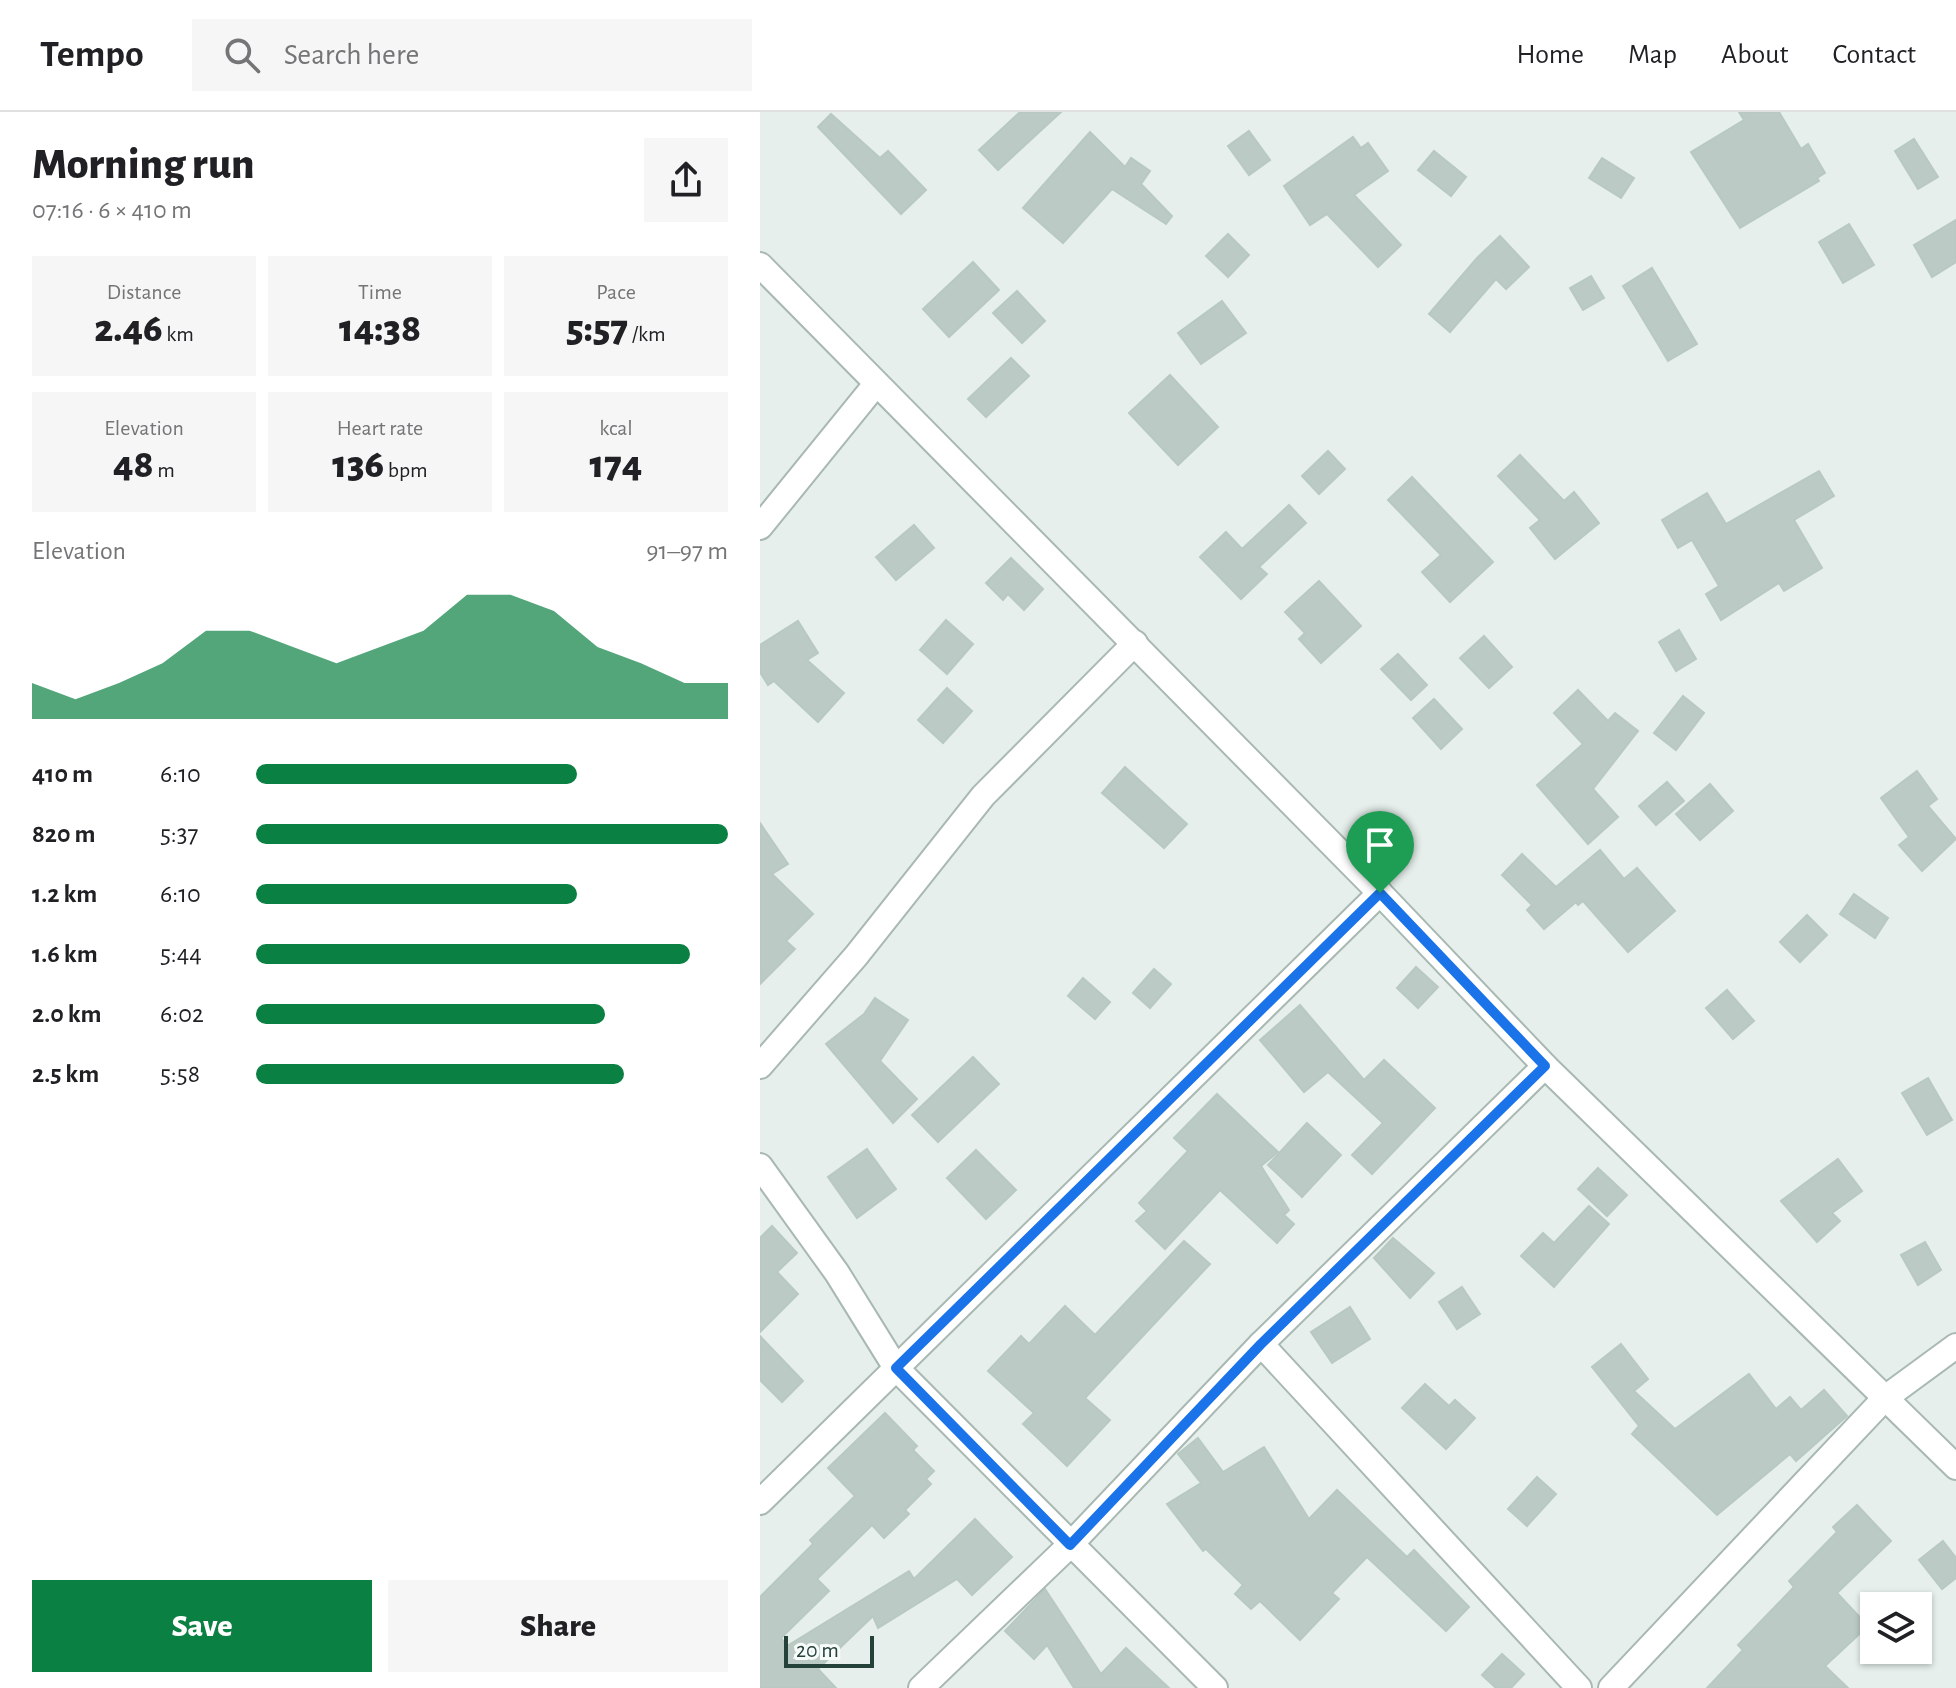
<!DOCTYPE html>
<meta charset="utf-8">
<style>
:root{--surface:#fff;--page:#f6f6f6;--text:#202124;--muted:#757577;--line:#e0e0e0;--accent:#0b8043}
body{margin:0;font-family:"Alegreya Sans",sans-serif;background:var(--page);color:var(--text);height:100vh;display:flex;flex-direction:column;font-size:30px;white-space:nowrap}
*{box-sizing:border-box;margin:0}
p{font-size:26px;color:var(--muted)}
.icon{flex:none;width:44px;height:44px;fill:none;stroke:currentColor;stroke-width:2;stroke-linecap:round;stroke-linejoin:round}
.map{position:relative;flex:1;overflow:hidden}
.drawer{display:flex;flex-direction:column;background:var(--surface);width:760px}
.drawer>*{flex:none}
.tools{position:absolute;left:1100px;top:1480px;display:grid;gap:16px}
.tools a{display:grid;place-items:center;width:72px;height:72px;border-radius:0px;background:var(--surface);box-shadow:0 2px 6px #0004;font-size:40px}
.scale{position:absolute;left:24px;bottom:20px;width:90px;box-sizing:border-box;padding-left:8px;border:4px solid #24423a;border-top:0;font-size:22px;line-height:28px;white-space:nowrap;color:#24423a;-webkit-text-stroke:6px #f7fbf9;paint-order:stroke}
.pin{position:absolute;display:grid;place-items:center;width:68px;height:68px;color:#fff;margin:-82px -34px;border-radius:50% 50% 50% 0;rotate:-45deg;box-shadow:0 0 8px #0007}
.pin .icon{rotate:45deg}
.round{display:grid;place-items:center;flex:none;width:84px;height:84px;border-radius:0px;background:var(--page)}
.overview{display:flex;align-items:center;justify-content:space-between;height:136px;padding:0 32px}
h1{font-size:44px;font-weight:800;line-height:60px}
.figures{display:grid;grid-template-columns:repeat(3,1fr);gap:12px;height:136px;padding:8px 32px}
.figures div{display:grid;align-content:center;border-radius:0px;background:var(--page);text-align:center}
.figures b{font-size:40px;font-weight:800}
.figures small{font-size:22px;font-weight:400}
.figures p{font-size:22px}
.chart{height:224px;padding:16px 32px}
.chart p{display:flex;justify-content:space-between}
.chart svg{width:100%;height:144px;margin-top:8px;fill:var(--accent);opacity:.7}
.action{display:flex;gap:16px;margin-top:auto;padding:16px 32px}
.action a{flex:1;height:92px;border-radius:0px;background:var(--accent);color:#fff;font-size:32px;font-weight:800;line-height:92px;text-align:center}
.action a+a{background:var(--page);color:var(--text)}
ul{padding:0 32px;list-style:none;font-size:26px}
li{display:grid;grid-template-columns:128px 96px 1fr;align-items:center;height:60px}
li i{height:20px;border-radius:10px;background:var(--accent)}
header{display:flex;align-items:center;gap:48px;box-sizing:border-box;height:112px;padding:0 40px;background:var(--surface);border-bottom:2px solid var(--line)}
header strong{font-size:38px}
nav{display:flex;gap:44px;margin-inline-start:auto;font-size:28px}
.search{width:560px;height:72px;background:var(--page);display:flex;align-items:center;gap:20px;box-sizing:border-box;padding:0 28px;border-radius:0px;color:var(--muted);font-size:30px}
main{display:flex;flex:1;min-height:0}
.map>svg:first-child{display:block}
</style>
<header>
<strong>Tempo</strong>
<div class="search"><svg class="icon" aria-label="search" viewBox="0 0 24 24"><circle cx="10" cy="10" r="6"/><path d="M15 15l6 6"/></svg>Search here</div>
<nav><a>Home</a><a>Map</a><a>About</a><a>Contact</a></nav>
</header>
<main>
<section class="drawer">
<div class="overview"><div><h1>Morning run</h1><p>07:16 · 6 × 410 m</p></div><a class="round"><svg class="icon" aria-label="share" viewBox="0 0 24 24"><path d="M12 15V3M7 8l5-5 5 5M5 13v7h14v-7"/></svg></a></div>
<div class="figures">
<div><p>Distance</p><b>2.46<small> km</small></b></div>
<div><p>Time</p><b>14:38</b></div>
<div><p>Pace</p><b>5:57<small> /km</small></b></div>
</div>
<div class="figures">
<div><p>Elevation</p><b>48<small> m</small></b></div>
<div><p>Heart rate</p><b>136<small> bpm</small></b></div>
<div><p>kcal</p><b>174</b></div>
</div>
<div class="chart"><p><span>Elevation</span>91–97 m</p>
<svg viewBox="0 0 160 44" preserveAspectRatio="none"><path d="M0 44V33L10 38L20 33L30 27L40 17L50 17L60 22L70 27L80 22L90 17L100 6L110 6L120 11L130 22L140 27L150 33L160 33V44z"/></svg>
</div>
<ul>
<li><b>410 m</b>6:10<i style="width:68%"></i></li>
<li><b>820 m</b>5:37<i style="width:100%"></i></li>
<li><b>1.2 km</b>6:10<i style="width:68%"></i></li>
<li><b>1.6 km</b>5:44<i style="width:92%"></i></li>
<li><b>2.0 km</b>6:02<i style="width:74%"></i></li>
<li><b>2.5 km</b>5:58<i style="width:78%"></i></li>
</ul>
<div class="action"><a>Save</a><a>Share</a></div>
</section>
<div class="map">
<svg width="1196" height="1576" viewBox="0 0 1196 1576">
<rect width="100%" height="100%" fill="#e6efeb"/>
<g fill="#bbcac4" stroke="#b8c9c2" stroke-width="2">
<polygon points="260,0 301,0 238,58 219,38"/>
<polygon points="979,0 1019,0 1041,37 1048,32 1065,61 1057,66 1059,69 980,116 931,40 984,8"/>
<polygon points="71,2 120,46 128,39 166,78 141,102 58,15"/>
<polygon points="489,19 510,48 489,63 468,34"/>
<polygon points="330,20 365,55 371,46 390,59 381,72 412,104 406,112 352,77 303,131 263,96"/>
<polygon points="593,25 601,36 608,31 628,59 594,83 641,133 618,155 567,102 550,113 524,74"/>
<polygon points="1154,27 1178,65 1158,77 1135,39"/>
<polygon points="674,39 706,65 691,84 658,58"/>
<polygon points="842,46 874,66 861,86 829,66"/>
<polygon points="1196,108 1196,150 1172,165 1154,133"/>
<polygon points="1089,112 1114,153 1083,171 1059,130"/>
<polygon points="468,122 489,143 468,165 446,144"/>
<polygon points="740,124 769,155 746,177 736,167 690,220 669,202 717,146"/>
<polygon points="213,150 239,178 189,225 163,197"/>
<polygon points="892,156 937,232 908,249 863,174"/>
<polygon points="831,164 844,186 823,198 810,176"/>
<polygon points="257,179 285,209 262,231 233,201"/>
<polygon points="462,189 486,221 441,252 418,221"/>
<polygon points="251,246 269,264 226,305 208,287"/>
<polygon points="410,263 458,315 418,353 369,301"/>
<polygon points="568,339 585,357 559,382 542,364"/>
<polygon points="760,343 804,389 814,380 839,411 795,447 770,416 780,408 738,364"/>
<polygon points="1059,359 1074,384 1034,408 1062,456 1024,479 1019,471 961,508 946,482 959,474 932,428 918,436 902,408 947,381 966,412"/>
<polygon points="652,365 733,450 690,490 662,460 681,443 628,388"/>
<polygon points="529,393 546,411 499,455 507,462 481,487 440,445 466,420 482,437"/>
<polygon points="154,413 174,436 136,468 116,445"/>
<polygon points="251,446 283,477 264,498 248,482 243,488 226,471"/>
<polygon points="559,469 601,514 561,551 539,527 545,521 525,500"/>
<polygon points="186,508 213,532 187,562 160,538"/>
<polygon points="38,509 58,541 47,548 84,581 58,610 14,569 8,573 0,560 0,533"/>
<polygon points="919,518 936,547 916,559 899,530"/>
<polygon points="724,524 752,555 729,576 700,546"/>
<polygon points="638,542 667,573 651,588 621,557"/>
<polygon points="187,576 212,599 183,631 158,608"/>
<polygon points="818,578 848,609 855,601 878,619 833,677 858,705 828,732 777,673 823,632 794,601"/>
<polygon points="923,584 944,601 916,638 894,621"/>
<polygon points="674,587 702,617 681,637 653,606"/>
<polygon points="365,655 427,712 404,736 342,681"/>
<polygon points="1157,659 1177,687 1168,694 1196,727 1162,759 1139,733 1149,725 1121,686"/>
<polygon points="907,670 924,689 896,713 879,694"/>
<polygon points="950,672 973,699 940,728 916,702"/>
<polygon points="0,711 28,752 12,762 53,802 26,829 35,837 0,872"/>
<polygon points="840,738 864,767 877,756 915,799 868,840 823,789 818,793 816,790 784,817 767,798 772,793 742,763 762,742 796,775"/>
<polygon points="1094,782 1128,806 1115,826 1080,802"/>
<polygon points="1047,803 1067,823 1040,850 1020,830"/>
<polygon points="656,855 678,875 658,896 637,876"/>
<polygon points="394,857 411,872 390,896 373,881"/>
<polygon points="323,866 350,890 335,907 308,884"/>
<polygon points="967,878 994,909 973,927 946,896"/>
<polygon points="115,886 148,908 120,949 157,987 133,1011 66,932 104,902"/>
<polygon points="540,893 604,968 624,948 675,996 612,1062 592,1043 623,1011 568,960 544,980 500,928"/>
<polygon points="213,945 239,972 178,1030 152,1003"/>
<polygon points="1168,966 1192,1008 1167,1023 1142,981"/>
<polygon points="457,982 518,1040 501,1054 529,1098 524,1103 534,1112 517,1131 460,1078 405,1137 376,1109 387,1099 379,1091 428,1039 414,1026"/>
<polygon points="547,1011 581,1043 542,1085 508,1053"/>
<polygon points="107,1037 136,1077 97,1106 68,1065"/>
<polygon points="216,1038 256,1078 226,1107 187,1066"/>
<polygon points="1078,1047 1102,1079 1072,1101 1080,1109 1057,1130 1021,1089"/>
<polygon points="838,1056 867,1083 847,1104 818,1077"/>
<polygon points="829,1094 849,1112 794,1175 761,1144 783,1121 794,1131"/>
<polygon points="12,1114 37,1141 17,1160 38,1182 0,1220 0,1126"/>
<polygon points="633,1126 674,1161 650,1186 614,1146"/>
<polygon points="424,1129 450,1152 325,1286 350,1308 307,1354 263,1312 274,1301 228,1259 261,1224 269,1232 305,1194 335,1223"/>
<polygon points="1165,1130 1181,1158 1158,1173 1141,1143"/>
<polygon points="702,1175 720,1202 697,1217 679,1190"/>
<polygon points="590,1195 610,1227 572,1251 551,1220"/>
<polygon points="0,1224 43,1269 22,1290 0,1268"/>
<polygon points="861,1232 888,1267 874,1279 915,1317 989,1262 1016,1297 1030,1285 1041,1298 1064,1278 1087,1304 1036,1349 1030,1342 957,1403 872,1322 879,1314 832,1255"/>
<polygon points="665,1272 689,1294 695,1288 715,1306 686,1337 642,1296"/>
<polygon points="125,1301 157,1334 153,1338 174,1359 166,1367 171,1372 145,1398 149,1402 124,1426 112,1413 57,1467 69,1479 21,1526 27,1534 149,1459 154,1467 215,1407 252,1445 212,1483 197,1467 118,1516 113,1504 58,1557 76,1576 0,1576 0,1485 53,1432 50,1428 95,1384 68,1356"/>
<polygon points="438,1326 463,1360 504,1335 549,1407 577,1378 647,1445 654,1438 709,1495 686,1519 607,1445 572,1481 579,1487 540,1528 500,1489 491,1497 475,1482 483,1473 446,1437 443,1439 407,1392 441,1371 418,1342"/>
<polygon points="777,1365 796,1382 767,1414 748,1397"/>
<polygon points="1097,1393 1131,1429 1077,1481 1108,1514 1065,1554 1088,1576 947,1576 983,1538 978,1533 1034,1475 1029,1469 1077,1420 1073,1415"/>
<polygon points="1183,1429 1196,1446 1196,1466 1182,1477 1159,1448"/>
<polygon points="285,1477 341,1562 366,1536 409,1576 314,1576 287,1533 274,1547 245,1519"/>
<polygon points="742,1542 764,1562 751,1576 736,1576 722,1563"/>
</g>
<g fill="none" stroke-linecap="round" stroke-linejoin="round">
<g stroke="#a8b8b2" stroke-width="28">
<g id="minor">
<polyline points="0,415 116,272"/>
<polyline points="0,954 96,844 223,684 375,531"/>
<polyline points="0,1054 77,1161 136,1256 455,1576"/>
<polyline points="501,1232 819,1576"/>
<polyline points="0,1390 620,781"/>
<polyline points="161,1576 310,1433 501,1232 785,954"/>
<polyline points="851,1576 1125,1286 1196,1234"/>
</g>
</g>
<g stroke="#a8b8b2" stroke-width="28">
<polyline id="tertiary" points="0,153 620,781 785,954 1196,1355"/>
</g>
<use href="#minor" stroke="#fff" stroke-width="24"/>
<use href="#tertiary" stroke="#fff" stroke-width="24"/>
</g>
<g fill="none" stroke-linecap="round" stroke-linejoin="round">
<g stroke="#fff" stroke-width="16">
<polygon id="route" points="620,781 785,954 501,1232 310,1433 136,1256"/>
</g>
<use href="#route" stroke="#1a73e8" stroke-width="10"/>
</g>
</svg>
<div class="tools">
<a><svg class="icon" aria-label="layers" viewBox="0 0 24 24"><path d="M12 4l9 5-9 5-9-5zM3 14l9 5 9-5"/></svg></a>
</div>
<div class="scale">20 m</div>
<div class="pin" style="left:620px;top:781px;background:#1e9e55"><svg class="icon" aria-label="arrive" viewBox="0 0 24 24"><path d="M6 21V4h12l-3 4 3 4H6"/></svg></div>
</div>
</main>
